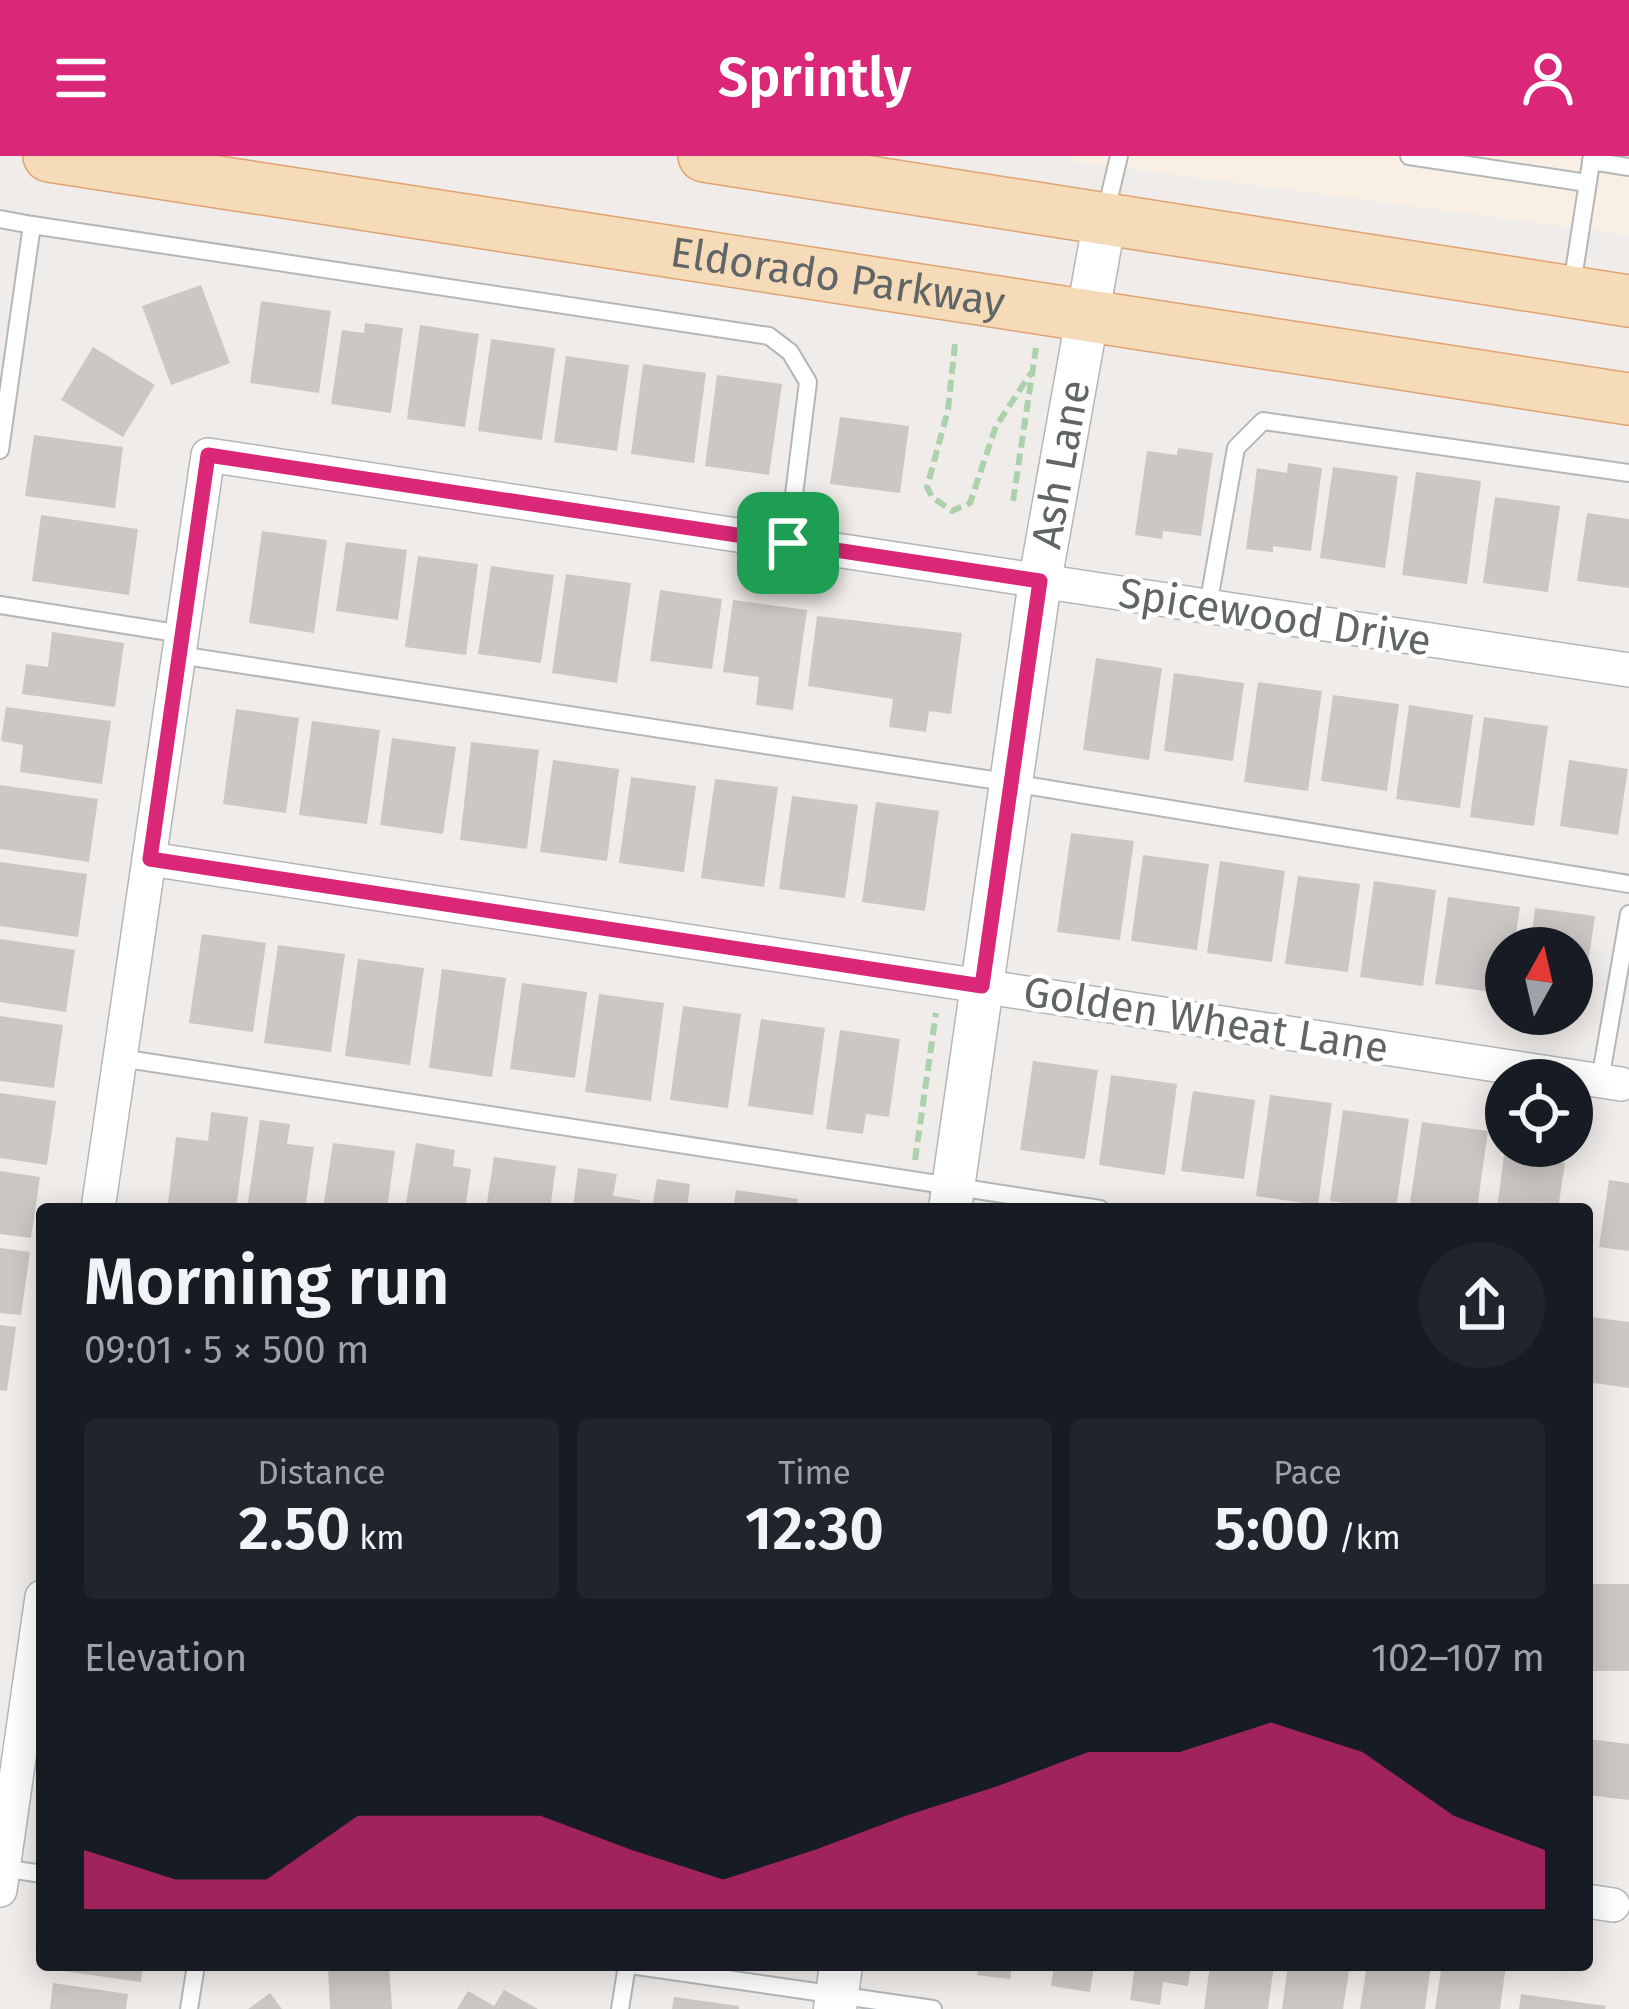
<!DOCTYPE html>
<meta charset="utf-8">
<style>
:root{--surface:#171b24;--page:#20242c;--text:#f1f3f6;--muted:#9ea1a6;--accent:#db2777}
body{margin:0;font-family:"Fira Sans",sans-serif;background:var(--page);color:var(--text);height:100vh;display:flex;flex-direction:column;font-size:45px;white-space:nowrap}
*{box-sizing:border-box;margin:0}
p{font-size:39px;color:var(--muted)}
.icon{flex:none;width:66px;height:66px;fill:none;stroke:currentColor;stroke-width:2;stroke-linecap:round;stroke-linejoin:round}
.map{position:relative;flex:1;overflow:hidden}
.details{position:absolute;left:36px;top:1047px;width:1557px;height:768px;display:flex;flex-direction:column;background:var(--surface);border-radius:12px;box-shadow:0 6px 30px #0003}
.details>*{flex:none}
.needle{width:78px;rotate:8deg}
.controls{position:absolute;left:1485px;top:771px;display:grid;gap:24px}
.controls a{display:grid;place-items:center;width:108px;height:108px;border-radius:50%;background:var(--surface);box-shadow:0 6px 30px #0003;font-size:60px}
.pin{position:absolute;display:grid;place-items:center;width:102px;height:102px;color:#fff;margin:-51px;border-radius:24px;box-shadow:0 6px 18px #0006}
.round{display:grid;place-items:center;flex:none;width:126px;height:126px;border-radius:63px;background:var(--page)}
.summary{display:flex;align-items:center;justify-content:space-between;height:204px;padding:0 48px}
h1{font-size:66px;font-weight:600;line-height:90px}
.figures{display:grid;grid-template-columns:repeat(3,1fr);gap:18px;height:204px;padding:12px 48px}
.figures div{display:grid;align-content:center;border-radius:12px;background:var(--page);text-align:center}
.figures b{font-size:60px;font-weight:600}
.figures small{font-size:33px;font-weight:400}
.figures p{font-size:33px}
.chart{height:336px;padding:24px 48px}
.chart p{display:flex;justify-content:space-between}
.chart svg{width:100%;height:216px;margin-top:12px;fill:var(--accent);opacity:.7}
header{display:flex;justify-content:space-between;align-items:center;height:156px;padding:0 48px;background:var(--accent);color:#fff;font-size:54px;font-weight:600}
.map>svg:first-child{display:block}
</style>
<header><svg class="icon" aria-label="menu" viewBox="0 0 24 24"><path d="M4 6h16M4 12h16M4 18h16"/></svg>Sprintly<svg class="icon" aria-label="person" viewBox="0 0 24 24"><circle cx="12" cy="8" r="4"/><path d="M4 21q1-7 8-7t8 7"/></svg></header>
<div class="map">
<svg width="1629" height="1853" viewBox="0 0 1629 1853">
<rect width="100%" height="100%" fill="#f0ece9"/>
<polygon fill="#faefe3" points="1073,0 1629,0 1629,79 1072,5"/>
<g fill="#cbc7c5">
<polygon points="201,129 230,207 171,229 142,150"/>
<polygon points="261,145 331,155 319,237 250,227"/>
<polygon points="365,167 403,172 391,257 331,248 342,174 364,177"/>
<polygon points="420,169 479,178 465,271 407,263"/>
<polygon points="491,183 555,192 542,284 478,275"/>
<polygon points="93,191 155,229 123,281 61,244"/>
<polygon points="566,200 629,209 617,295 554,286"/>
<polygon points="643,208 706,217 694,307 631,298"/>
<polygon points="717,219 782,228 769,319 705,310"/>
<polygon points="840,261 909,270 900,337 830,328"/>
<polygon points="34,279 123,291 115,352 25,340"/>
<polygon points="1178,292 1213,297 1201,380 1163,375 1162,383 1135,379 1147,295 1177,299"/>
<polygon points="1288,307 1322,312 1311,395 1273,390 1273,396 1246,393 1257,312 1287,317"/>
<polygon points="1333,311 1398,320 1385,412 1320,402"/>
<polygon points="1416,316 1481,325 1467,428 1402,419"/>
<polygon points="1495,341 1560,350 1548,436 1483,427"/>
<polygon points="1587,357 1629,363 1629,432 1577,425"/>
<polygon points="41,359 138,373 129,439 32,425"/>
<polygon points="262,375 327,384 314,477 249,467"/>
<polygon points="346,386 407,394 398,464 336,455"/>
<polygon points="418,400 478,408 466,499 405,491"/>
<polygon points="491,410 554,419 541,507 478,498"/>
<polygon points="566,418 631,427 617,527 552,517"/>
<polygon points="660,434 722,443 712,513 650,505"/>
<polygon points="733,444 807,454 793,554 756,549 759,521 723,516"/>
<polygon points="817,460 962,477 951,558 929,555 926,576 889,571 893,543 808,530"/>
<polygon points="52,476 124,487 115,551 22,538 26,508 48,511"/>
<polygon points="1096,502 1162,512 1149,604 1083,594"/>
<polygon points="1174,517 1244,527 1233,605 1164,595"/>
<polygon points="1258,526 1322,535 1308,635 1244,626"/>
<polygon points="1333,539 1399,548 1387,635 1321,625"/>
<polygon points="1409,549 1473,559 1460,652 1396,643"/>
<polygon points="6,551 111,565 102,628 20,616 23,589 1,585"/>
<polygon points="236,553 299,562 286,657 223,648"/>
<polygon points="1484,561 1548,570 1534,670 1470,661"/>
<polygon points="312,565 380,574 367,668 299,659"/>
<polygon points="392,582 456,591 443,678 380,669"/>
<polygon points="471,586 539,594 527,693 460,684"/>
<polygon points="553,604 619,613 607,705 540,696"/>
<polygon points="1569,604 1628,613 1618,679 1560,670"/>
<polygon points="631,621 696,630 684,716 619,707"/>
<polygon points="715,623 778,631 764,731 701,722"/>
<polygon points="0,629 98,643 89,706 0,693"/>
<polygon points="792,640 858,649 845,742 779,733"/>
<polygon points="876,646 939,655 925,755 862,746"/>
<polygon points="1071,677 1134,685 1120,784 1057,776"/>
<polygon points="1143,699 1209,708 1197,794 1131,785"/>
<polygon points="1220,705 1285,715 1272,806 1207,797"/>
<polygon points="0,706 87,718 78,781 0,770"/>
<polygon points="1298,720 1360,728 1348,816 1285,808"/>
<polygon points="1374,725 1436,734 1423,830 1360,821"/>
<polygon points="1448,741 1520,751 1514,792 1506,792 1506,838 1435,828"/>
<polygon points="1535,752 1595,760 1585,827 1572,825 1572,792 1530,792"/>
<polygon points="202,778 266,787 253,876 189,867"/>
<polygon points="0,783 75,794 66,856 0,846"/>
<polygon points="278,789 345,798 331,896 264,887"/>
<polygon points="358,803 424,812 410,909 345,900"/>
<polygon points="442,813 506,822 492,921 429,912"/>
<polygon points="522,827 587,836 575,922 510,913"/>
<polygon points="599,838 664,847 651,945 585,936"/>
<polygon points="683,850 741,858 728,952 670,944"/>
<polygon points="0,860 63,869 54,932 0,925"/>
<polygon points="761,863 825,872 813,959 748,950"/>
<polygon points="840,874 900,883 889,961 866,958 863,978 826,973"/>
<polygon points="1033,905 1098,914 1085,1003 1020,994"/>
<polygon points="1111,919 1177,928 1165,1019 1099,1009"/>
<polygon points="1193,935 1255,944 1244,1023 1181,1015"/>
<polygon points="0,937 56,945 47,1009 0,1002"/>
<polygon points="1270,939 1332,947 1318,1049 1256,1040"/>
<polygon points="1343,954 1409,963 1396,1053 1330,1045"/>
<polygon points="211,956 248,961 236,1053 168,1048 176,981 208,985"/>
<polygon points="260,964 290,968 287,988 314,991 305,1053 247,1053"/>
<polygon points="1422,966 1488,975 1477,1053 1409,1053"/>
<polygon points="333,987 395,995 387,1053 323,1053"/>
<polygon points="416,987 455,994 453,1010 471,1013 465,1053 405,1053"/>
<polygon points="1504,998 1565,1007 1558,1053 1497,1053"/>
<polygon points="494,1001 556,1010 550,1053 486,1053"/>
<polygon points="578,1012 617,1018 613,1040 640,1044 639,1053 573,1053"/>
<polygon points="0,1015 40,1021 31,1082 0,1078"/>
<polygon points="657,1023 690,1028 687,1053 652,1053"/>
<polygon points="1609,1024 1629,1027 1629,1095 1599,1091"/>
<polygon points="736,1034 798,1043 797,1053 733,1053"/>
<polygon points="0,1092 30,1096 21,1159 0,1157"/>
<polygon points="1590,1161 1629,1166 1629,1232 1587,1226"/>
<polygon points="0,1169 16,1171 7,1235 0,1234"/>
<rect x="1587" y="1428" width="42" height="87"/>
<polygon points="1587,1583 1629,1588 1629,1644 1587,1639"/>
<polygon points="57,1809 143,1809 141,1826 56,1814"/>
<polygon points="389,1809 392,1853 330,1853 328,1811"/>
<polygon points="979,1809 1012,1809 1010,1823 977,1819"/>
<polygon points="1054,1809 1094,1809 1090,1836 1051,1830"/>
<polygon points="1135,1809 1191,1809 1188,1830 1163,1826 1160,1849 1130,1844"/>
<polygon points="1210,1809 1274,1809 1268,1853 1204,1853"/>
<polygon points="1288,1809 1350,1809 1343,1853 1282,1853"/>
<polygon points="1367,1809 1431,1809 1425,1853 1360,1853"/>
<polygon points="1442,1809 1506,1809 1500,1853 1435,1853"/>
<polygon points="53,1827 128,1838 126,1853 50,1853"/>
<polygon points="504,1834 538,1853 457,1853 468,1835 494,1850"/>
<polygon points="270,1837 282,1853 248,1853"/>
<polygon points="1521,1838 1606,1850 1605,1853 1519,1853"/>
<polygon points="674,1841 739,1850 739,1853 672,1853"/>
</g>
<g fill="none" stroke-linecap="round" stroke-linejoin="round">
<g stroke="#b3b7b9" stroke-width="20">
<g id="service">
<polyline points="1409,0 1587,27"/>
<polyline points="1591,5 1629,11"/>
<polyline points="1106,55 1119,0"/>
<polyline points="0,63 32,69 0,294"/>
<polyline points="32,69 769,180 790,196 808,226 788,387"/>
<polyline points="1572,129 1592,0"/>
<polyline points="0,449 182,478"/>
<polyline points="1208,450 1236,292 1263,265 1629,317"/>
<polyline points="179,499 1012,627 1629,728"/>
<polyline points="120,902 1100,1053"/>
<polyline points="1600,924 1629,758"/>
<polyline points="3,1712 42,1718"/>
<polyline points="630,1809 933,1853"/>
<polyline points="189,1853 196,1809"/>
<polyline points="620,1853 627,1809"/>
</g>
</g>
<g stroke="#b3b7b9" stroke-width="36">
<g id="minor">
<polyline points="150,703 1621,928"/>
<polyline points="98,1053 208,299 1629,514"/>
<polyline points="0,1734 42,1441"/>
<polyline points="1587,1745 1613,1749"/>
</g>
</g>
<g stroke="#b3b7b9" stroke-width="45">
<g id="tertiary">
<path id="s1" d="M950 1053 1040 425 1105 62"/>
<polyline points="835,1853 841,1809"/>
</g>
</g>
<g stroke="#e0a371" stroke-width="54">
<g id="primary">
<path id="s2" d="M49 0 1629 243"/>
<polyline points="704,0 1629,145"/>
</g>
</g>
<g stroke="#acd2ac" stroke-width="6" stroke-dasharray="12 6" stroke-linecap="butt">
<polyline points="955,188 948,254 927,331 932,341 952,355 970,347 996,270 1031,217"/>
<polyline points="1013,345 1036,192"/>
<polyline points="915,1004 936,857"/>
</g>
<use href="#service" stroke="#fff" stroke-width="16"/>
<use href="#minor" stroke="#fff" stroke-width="33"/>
<use href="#tertiary" stroke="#fff" stroke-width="42"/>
<use href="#primary" stroke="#f5dbb8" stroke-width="51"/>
</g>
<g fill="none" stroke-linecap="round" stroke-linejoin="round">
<g stroke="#fff" stroke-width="24">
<polygon id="route" points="208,299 1040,425 982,830 150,703"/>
</g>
<use href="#route" stroke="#db2777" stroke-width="15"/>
</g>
<g text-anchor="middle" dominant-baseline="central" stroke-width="9" stroke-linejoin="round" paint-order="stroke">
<g font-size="42" fill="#606567" stroke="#fff">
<text stroke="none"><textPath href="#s2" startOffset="798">Eldorado Parkway</textPath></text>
<text stroke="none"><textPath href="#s1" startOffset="753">Ash Lane</textPath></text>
<text transform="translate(1275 461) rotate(9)">Spicewood Drive</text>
<text transform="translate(1206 864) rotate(9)">Golden Wheat Lane</text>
</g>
</g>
</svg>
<div class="controls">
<a><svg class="needle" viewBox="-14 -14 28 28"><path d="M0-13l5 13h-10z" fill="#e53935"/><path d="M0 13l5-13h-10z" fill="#9ea1a6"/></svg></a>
<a><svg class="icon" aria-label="locate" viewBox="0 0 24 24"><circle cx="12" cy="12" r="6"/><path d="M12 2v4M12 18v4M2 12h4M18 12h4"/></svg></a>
</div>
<div class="pin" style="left:788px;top:387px;background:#1e9e55"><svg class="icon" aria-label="arrive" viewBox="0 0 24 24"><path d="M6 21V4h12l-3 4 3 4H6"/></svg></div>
<section class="details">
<div class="summary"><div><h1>Morning run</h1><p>09:01 · 5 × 500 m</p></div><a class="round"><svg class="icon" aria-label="share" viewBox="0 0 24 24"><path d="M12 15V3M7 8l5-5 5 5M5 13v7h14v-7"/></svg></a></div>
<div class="figures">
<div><p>Distance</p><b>2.50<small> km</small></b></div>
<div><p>Time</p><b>12:30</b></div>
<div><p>Pace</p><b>5:00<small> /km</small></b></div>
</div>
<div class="chart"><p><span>Elevation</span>102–107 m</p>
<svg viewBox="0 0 160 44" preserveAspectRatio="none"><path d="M0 44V32L10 38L20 38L30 25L40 25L50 25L60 32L70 38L80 32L90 25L100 19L110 12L120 12L130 6L140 12L150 25L160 32V44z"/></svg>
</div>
</section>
</div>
